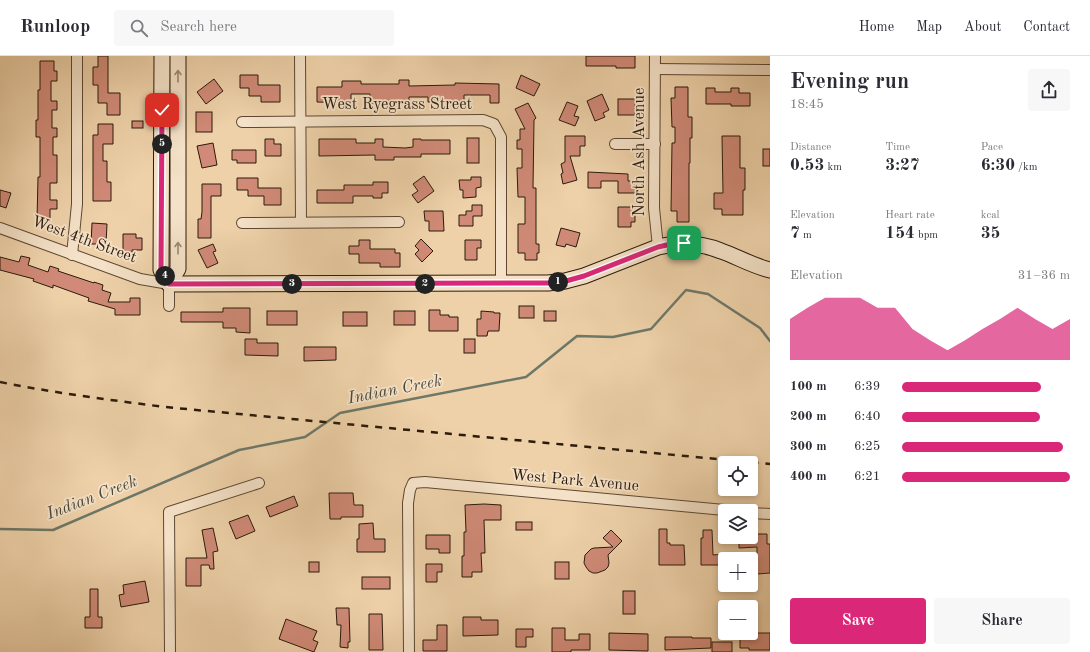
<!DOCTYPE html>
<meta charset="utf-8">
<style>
:root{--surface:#fff;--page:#f7f7f7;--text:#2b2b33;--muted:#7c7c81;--line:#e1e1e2;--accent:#db2777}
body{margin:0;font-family:"Old Standard TT",serif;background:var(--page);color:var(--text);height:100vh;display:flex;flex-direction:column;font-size:15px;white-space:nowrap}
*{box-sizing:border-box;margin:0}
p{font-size:13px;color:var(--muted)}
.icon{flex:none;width:22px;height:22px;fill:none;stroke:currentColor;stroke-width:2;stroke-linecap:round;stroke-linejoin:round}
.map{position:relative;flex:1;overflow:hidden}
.sheet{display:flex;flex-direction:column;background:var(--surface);width:320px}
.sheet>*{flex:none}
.fabs{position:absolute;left:718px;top:400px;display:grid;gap:8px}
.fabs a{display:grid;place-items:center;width:40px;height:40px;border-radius:4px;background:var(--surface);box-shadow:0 2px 6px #0003;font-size:20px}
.pin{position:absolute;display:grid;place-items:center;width:34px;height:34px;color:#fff;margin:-17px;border-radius:8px;box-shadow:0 2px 6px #0006}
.km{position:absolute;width:20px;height:20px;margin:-10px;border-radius:50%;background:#222;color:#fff;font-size:11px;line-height:20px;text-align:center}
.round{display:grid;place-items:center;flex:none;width:42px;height:42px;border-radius:4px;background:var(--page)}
.overview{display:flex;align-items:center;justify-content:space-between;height:68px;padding:0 20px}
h1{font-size:22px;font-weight:700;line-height:30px}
.stats{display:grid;grid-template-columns:repeat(3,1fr);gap:6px;height:68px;padding:4px 20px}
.stats div{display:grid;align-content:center}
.stats b{font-size:17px;font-weight:700}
.stats small{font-size:11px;font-weight:400}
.stats p{font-size:11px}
.chart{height:112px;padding:8px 20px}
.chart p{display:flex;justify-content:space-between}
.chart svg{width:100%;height:72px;margin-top:4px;fill:var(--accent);opacity:.7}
.action{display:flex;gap:8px;margin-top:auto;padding:8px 20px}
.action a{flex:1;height:46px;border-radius:4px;background:var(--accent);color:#fff;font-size:16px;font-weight:700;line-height:46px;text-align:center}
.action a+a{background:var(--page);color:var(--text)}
ul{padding:0 20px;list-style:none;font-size:13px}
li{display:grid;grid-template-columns:64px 48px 1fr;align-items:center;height:30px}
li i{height:10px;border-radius:5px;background:var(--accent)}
header{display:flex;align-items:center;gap:24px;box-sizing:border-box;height:56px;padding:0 20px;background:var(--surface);border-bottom:1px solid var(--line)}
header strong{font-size:19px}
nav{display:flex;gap:22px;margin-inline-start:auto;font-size:14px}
.search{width:280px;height:36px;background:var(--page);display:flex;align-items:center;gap:10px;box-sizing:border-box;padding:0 14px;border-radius:4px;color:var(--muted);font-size:15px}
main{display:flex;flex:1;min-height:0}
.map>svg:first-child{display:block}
</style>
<header>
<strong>Runloop</strong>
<div class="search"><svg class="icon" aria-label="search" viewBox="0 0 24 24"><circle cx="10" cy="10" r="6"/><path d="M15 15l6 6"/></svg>Search here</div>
<nav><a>Home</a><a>Map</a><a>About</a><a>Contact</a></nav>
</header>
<main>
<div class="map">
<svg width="770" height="596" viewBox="0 0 770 596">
<rect width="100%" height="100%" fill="#eed1a9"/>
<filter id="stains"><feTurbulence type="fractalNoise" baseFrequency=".005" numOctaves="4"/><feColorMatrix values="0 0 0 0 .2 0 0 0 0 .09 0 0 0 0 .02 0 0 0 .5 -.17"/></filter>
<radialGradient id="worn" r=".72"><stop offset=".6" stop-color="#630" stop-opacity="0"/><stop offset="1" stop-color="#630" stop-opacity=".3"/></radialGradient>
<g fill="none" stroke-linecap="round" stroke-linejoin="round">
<polyline stroke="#6d7869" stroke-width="2.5" points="0,473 53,474 239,394 305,381 340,357 526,321 577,280 613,281 651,273 686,234 708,238 760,272 770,285"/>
</g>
<g fill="#d08a77" stroke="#2b1a0b">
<polygon points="98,0 108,0 108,37 120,37 120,59 107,59 107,47 98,47 98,29 93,29 93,11 98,11"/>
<polygon points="586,0 635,0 635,12 616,12 616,10 586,10"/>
<polygon points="40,5 54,5 54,15 57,15 57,25 51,25 51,45 57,45 57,54 52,54 52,72 57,72 57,81 53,81 53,99 57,99 57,127 50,127 50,144 57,144 57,153 50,153 50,164 37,164 38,121 40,121 40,81 36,81 36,64 38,64 38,34 40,34"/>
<polygon points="240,19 258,19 258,29 280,29 280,46 261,46 261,40 249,40 249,32 240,32"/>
<polygon points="521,19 540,28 534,40 516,32"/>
<polygon points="214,23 223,35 206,48 197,36"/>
<polygon points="399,24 409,24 409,30 455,29 455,27 499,28 499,47 490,47 490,39 464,39 464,46 428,46 428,41 409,41 409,47 370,47 370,38 351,38 351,47 317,46 317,31 342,31 342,25 361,25 361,28 399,28"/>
<polygon points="675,31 688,31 688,61 692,61 692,82 690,82 690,107 689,107 689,166 677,166 677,155 671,155 672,87 675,87 675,71 672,71 671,42 675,42"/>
<polygon points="706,32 715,32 715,36 731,36 731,32 739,32 739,37 750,37 750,50 731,50 731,48 706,48"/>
<polygon points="602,38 609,54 603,57 605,61 595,65 587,45"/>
<rect x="618" y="43" width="17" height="16"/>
<polygon points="567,46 578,50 574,60 579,61 575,70 559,64"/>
<polygon points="528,47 536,62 534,64 533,132 536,132 536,188 539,188 539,197 537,197 537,204 525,204 525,197 518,197 518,168 525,168 525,141 518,141 517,112 522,112 522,93 517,93 517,84 520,84 520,73 525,73 515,53"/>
<rect x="196" y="56" width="16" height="20"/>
<rect x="132" y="65" width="11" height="7"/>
<polygon points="98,68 113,68 113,88 103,88 103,105 107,105 107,126 111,126 111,145 93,145 93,79 98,79"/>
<polygon points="565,80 585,80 585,90 580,90 580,100 570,100 577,124 563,128 561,118 563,117 561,108 565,106"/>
<polygon points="722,80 740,80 740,112 745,112 745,134 743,134 743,159 722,159 722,153 714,153 714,137 723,137"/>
<rect x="467" y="82" width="12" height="25"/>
<polygon points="265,83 274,83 274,88 281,88 281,100 265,100"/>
<polygon points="319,83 356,83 356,87 375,87 375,83 383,83 383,91 405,92 413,91 413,83 421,83 421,84 450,84 450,98 421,98 421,101 394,101 394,104 375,104 375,99 319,100"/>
<polygon points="213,87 217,109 202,112 197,90"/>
<rect x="763" y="93" width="7" height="17"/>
<polygon points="232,94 256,94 256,107 237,107 237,104 232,104"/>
<polygon points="588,116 628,118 628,125 635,125 635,137 618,137 618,125 601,125 601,132 588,132"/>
<polygon points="424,120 434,135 418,147 412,139 418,135 413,128"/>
<polygon points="471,121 481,121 481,131 476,132 476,141 463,142 463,134 460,134 459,124 471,124"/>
<polygon points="237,122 258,122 258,132 281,132 281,149 264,149 264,140 248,140 248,134 237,134"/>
<polygon points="373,126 388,126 388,137 382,137 382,142 373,142 373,140 353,140 353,147 317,147 317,134 344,134 344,129 373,129"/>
<polygon points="202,128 221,128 221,140 211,140 211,182 198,182 198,163 201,163 202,156"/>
<polygon points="0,134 11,137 6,152 0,150"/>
<polygon points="472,149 482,149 482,160 473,160 473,170 459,170 459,159 466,159 466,155 472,155"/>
<polygon points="618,151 635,151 635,166 631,166 631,171 618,171"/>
<polygon points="424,155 443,155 444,175 429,175 429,165 425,165"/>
<polygon points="92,167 107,168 106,188 91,188"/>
<polygon points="561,172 580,177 576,191 566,188 565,191 556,189"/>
<polygon points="123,178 136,178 136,182 142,182 142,194 132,194 132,198 123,198"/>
<polygon points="421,183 433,195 422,206 415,198 419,194 415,190"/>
<polygon points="359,184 370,184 370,193 395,193 395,197 400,197 400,211 380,211 380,207 359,207 359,198 349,198 349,190 359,190"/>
<polygon points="465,184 481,184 481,192 477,192 477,204 465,204"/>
<polygon points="213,188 216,195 213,196 218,207 207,212 198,194"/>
<polygon points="21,200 30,202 28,209 48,216 50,210 59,213 58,215 94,227 94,226 103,229 102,234 111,237 108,246 130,246 130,242 140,242 140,259 115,259 115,253 88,245 89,242 53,229 53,232 33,225 34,223 0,214 0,201 19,206"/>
<rect x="519" y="250" width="15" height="12"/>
<polygon points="223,252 250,252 250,277 236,276 236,272 223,272 223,266 181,266 181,256 223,256"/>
<polygon points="429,254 440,254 440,259 449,259 449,261 458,261 458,275 429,275"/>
<rect x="267" y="255" width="30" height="14"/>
<rect x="394" y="255" width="21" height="14"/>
<polygon points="481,255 494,256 494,257 500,257 499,275 488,275 487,280 477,280 477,263 481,263"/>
<rect x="544" y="255" width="12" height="10"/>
<rect x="343" y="256" width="24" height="14"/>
<polygon points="245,283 257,283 257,287 278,287 278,300 245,299"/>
<rect x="464" y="283" width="11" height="14"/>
<polygon points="304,291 336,291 336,304 304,305"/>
<polygon points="329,437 353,437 354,449 363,449 363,461 341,461 341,463 330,463"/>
<polygon points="294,440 298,450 270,461 266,451"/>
<polygon points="484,448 501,449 501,464 484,464 485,497 481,497 482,516 472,516 472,521 462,521 462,500 464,500 464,476 466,476 465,449"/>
<polygon points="248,459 255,475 236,483 229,466"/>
<rect x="516" y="466" width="16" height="8"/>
<polygon points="373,467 374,483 385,483 385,496 357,496 357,483 359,483 359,468"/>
<polygon points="213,472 218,495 213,496 214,513 210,513 209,509 201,509 201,530 186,530 186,502 207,502 202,474"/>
<polygon points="659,473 667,473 667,487 670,487 670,489 684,489 685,509 659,509"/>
<polygon points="611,474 622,485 608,499 609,507 608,511 605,514 597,517 593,517 589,515 586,511 584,507 585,499 591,493 594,492 613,491 603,482"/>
<polygon points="703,474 712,474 713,499 725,498 725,509 701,509 701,482 703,482"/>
<polygon points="757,478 767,478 767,488 770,488 770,517 757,518 757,491 739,492 739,481 757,481"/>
<polygon points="426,479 450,479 450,497 439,497 439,493 426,493"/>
<rect x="309" y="506" width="10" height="10"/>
<rect x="555" y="506" width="14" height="17"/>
<polygon points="426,508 442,508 442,516 437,516 437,526 426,526"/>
<rect x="362" y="521" width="28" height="12"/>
<polygon points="145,525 149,546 121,551 119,539 124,538 123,529"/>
<polygon points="90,533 98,533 98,561 102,561 102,572 85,572 85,561 90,561"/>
<rect x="623" y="535" width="12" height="23"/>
<polygon points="336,552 349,552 350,586 348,586 348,592 340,591 341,569 337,569"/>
<polygon points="369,558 382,558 383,594 369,594"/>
<polygon points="463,561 481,561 481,564 498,564 498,579 463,580"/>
<polygon points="286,563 317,575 313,584 318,586 314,596 279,583"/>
<polygon points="437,569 447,569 447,595 423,595 423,584 437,584"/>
<polygon points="552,572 565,572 565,584 579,584 579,578 590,578 590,594 571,594 571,596 552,596"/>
<polygon points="516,573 533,573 533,581 526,581 526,591 516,591"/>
<polygon points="609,577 648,578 648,595 609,594"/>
<polygon points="740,577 770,577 770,594 749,594 749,592 740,592"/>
<polygon points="665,581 692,581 692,582 711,582 711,592 665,594"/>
<rect x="712" y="586" width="20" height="10"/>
</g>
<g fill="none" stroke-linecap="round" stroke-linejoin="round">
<g stroke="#5c4832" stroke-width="12">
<g id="street">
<polyline points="300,0 301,166"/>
<polyline points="655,0 654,152 658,191"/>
<polyline points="655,13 770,14"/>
<polyline points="242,66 483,64 494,68 501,81 501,228"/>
<polyline points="615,88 655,88"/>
<polyline points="242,167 399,166"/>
<polyline points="0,172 140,223 169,228 169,250"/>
<polyline points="72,199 77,148 77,0"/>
<polyline points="751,457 770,458"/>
<polyline points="170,596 169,456 259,427"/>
<polyline points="409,596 408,447 410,434 413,427 425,426 735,455"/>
</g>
</g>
<g stroke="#2b1a0b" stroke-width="17">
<g id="secondary">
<polyline points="162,0 161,214 169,228"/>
<path d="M169 228 548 227 565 225 584 220 658 191C679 186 701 187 721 195 738 201 753 210 770 214"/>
<polyline points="169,228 178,213 178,0"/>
</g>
</g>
<use href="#street" stroke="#f4e1c7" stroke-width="10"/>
<use href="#secondary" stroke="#f4e1c7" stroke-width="15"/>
<path stroke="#2b1a0b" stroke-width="2.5" stroke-dasharray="7 7" stroke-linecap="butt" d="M0 326C55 337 110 344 165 351L770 408"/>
</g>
<defs><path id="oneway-shaft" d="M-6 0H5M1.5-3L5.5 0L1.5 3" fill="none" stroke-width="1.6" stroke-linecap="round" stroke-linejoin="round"/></defs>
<g stroke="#9a8772">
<use href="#oneway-shaft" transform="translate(178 20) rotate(-90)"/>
<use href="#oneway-shaft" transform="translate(178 192) rotate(-90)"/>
</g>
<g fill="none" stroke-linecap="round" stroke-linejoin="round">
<g stroke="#fff" stroke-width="8">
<polyline id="route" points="162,54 161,214 169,228 548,227 566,225 584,220 658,191 671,188 684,187"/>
</g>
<use href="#route" stroke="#db2777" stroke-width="5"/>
</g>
<g text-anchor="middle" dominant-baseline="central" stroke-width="3.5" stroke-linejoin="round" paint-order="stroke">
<g font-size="16" fill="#2b1a0b" stroke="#f4e1c7">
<text x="397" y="49">West Ryegrass Street</text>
<text transform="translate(640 96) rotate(-90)">North Ash Avenue</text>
<text transform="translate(84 184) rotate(20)">West 4th Street</text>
<text transform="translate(575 425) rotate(5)">West Park Avenue</text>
</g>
<g font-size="17" font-style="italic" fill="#4c493a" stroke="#f4e1c7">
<text transform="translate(395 334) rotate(-11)">Indian Creek</text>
<text transform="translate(92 442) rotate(-21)">Indian Creek</text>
</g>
</g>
<rect width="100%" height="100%" filter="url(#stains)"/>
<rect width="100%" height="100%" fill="url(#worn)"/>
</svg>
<div class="fabs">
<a><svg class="icon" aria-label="locate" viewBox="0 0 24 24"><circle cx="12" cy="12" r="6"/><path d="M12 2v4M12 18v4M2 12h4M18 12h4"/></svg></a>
<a><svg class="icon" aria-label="layers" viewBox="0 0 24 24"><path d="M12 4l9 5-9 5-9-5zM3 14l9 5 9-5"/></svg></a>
<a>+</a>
<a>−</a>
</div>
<div class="pin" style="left:684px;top:187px;background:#1e9e55"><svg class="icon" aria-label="arrive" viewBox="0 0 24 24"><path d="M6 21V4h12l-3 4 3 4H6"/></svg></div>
<div class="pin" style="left:162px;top:54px;background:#d93025"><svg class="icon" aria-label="check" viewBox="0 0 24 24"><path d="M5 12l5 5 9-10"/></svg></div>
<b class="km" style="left:558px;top:226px">1</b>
<b class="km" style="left:425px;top:228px">2</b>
<b class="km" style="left:292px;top:228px">3</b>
<b class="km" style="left:165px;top:220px">4</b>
<b class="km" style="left:162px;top:88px">5</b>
</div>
<section class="sheet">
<div class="overview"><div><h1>Evening run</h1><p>18:45</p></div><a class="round"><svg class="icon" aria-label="share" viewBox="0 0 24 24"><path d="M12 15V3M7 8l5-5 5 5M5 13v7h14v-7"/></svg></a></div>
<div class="stats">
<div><p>Distance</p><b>0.53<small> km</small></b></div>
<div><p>Time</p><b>3:27</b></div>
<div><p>Pace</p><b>6:30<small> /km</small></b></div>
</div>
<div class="stats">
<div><p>Elevation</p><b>7<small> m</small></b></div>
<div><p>Heart rate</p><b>154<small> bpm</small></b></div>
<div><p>kcal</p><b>35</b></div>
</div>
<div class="chart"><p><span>Elevation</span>31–36 m</p>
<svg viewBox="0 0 160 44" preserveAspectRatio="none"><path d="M0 44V19L10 12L20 6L30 6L40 6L50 12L60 12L70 25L80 32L90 38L100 32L110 25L120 19L130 12L140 19L150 25L160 19V44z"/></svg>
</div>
<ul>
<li><b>100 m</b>6:39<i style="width:83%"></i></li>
<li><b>200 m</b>6:40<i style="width:82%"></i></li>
<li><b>300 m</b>6:25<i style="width:96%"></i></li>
<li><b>400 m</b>6:21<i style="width:100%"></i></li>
</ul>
<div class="action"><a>Save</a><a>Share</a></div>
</section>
</main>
